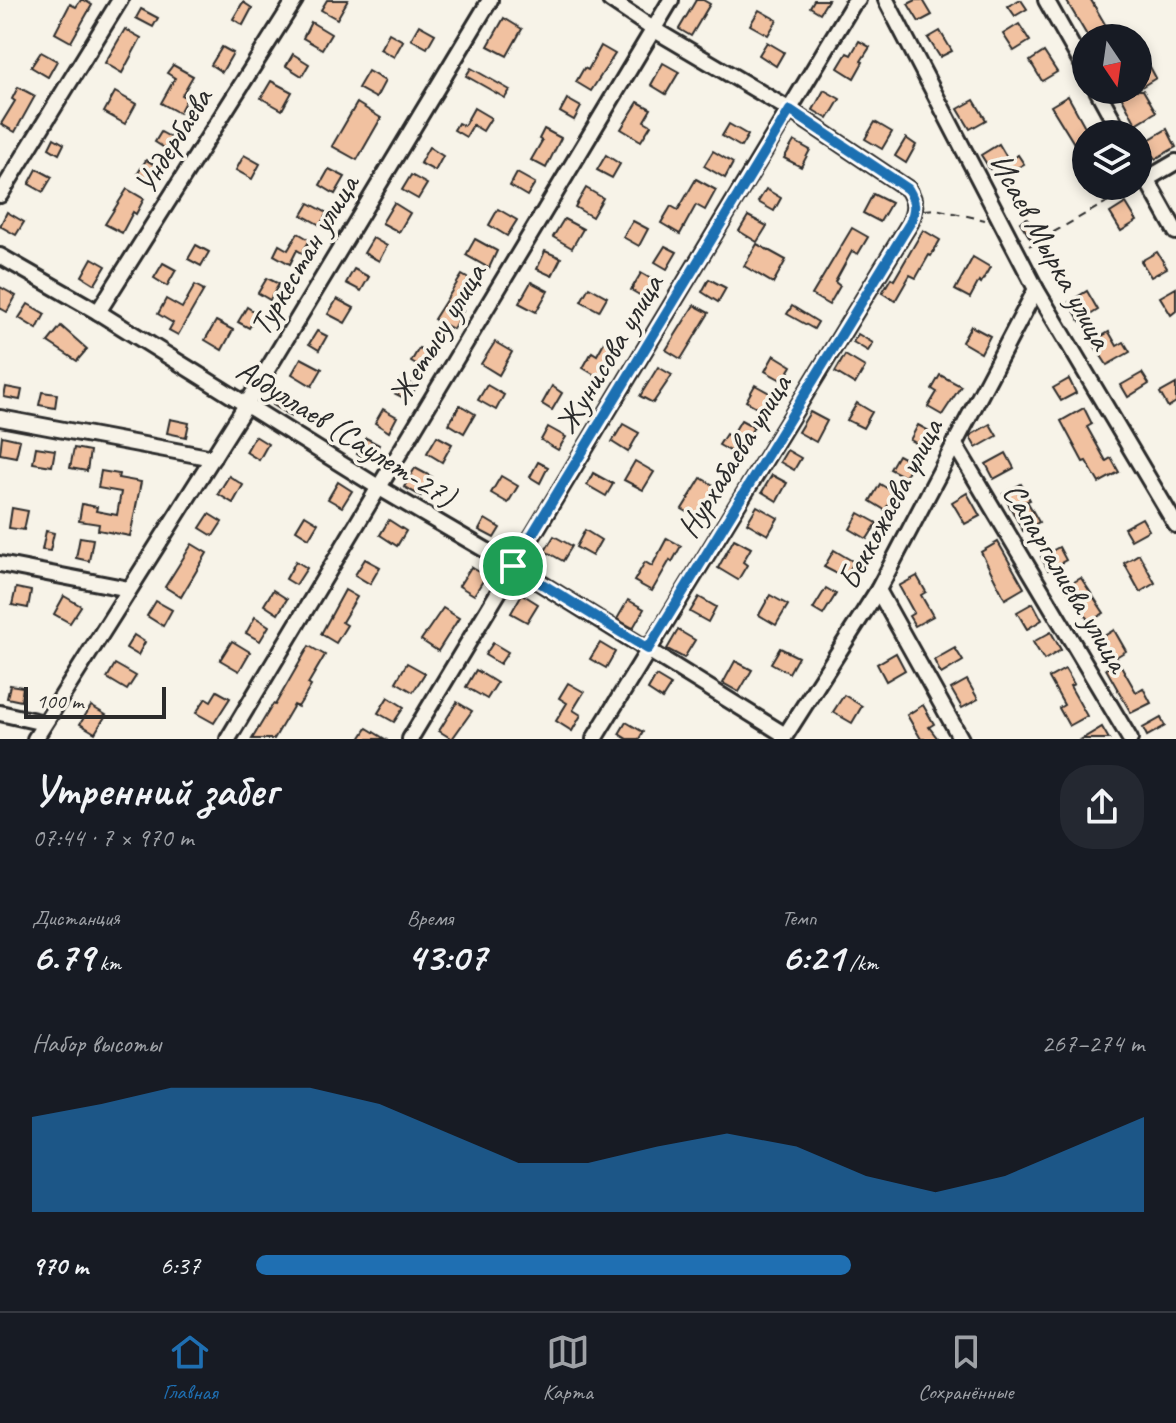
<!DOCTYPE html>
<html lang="ru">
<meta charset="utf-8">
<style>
:root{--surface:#171b24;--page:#242831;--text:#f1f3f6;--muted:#9ea1a6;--line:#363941;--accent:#1f6fb2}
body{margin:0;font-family:Caveat,sans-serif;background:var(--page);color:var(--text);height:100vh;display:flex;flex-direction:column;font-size:30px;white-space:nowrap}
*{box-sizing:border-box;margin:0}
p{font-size:26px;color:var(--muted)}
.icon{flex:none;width:44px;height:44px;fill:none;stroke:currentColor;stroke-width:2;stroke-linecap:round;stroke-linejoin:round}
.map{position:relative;height:739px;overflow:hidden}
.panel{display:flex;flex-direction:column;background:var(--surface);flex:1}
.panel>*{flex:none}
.needle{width:52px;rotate:167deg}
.buttons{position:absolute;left:1072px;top:24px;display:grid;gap:16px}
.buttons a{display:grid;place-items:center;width:80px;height:80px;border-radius:50%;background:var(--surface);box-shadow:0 4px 12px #0003;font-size:40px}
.scale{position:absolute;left:24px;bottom:20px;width:142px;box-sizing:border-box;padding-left:8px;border:4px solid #2b2b2b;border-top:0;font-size:22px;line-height:28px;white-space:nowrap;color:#2b2b2b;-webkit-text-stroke:6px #f7f3e8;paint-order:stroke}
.pin{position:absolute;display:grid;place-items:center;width:68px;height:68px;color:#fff;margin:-34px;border:4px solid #fff;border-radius:50%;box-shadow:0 2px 8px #0007}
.round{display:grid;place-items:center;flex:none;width:84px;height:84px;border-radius:32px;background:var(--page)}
.summary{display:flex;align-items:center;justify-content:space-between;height:136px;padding:0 32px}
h1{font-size:44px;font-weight:700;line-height:60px}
.metrics{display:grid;grid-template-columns:repeat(3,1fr);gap:12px;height:136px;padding:8px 32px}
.metrics div{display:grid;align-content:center}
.metrics b{font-size:40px;font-weight:700}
.metrics small{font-size:22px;font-weight:400}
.metrics p{font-size:22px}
.chart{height:224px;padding:16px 32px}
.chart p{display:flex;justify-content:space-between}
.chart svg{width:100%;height:144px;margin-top:8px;fill:var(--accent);opacity:.7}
ul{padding:0 32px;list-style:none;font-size:26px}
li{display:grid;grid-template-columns:128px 96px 1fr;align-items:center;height:60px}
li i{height:20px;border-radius:10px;background:var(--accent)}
.dock{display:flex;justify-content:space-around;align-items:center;height:112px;border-top:2px solid var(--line);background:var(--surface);font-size:22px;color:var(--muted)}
.dock a{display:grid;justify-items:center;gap:4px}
.dock .selected{color:var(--accent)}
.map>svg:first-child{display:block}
</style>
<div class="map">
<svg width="1176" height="739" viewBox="0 0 1176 739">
<rect width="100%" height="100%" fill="#f7f3e8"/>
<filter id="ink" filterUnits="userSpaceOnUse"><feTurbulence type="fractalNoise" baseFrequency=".0125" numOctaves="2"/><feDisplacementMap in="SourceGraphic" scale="16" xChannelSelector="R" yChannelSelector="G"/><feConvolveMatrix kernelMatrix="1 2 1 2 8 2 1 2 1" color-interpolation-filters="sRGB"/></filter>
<g filter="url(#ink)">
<g fill="#f1c1a0" stroke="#2b2b2b" stroke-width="2">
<polygon points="81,0 84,0 92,5 71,42 55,33 70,4 76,7"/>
<polygon points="327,0 348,0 337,19 321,10"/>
<polygon points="696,0 703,0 710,4 691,36 679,29"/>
<polygon points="814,0 828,0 820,13 810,7"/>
<polygon points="916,0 923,0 932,15 919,22 908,4"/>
<polygon points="1019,0 1021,0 1027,9 1015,16 1008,6"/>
<polygon points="1066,0 1091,0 1106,26 1088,37"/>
<polygon points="243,2 252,8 243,25 233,19"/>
<polygon points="141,9 158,18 153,27 136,18"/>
<polygon points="759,10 777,20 768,35 750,25"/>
<polygon points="504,18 522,29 507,56 488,46"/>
<polygon points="311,22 331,34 322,49 303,38"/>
<polygon points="1019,24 1030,41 1014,51 1003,34"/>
<polygon points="419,25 435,34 427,48 411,39"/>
<polygon points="125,29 141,38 122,73 105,63"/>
<polygon points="940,31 952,51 940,57 928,38"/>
<polygon points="389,33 403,41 394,57 380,49"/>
<polygon points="859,41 870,47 861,61 863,62 854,78 838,68 847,53 851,55"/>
<polygon points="767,42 784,52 776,66 759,55"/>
<polygon points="601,46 615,54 591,91 576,82 584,68 588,70"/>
<polygon points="222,47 233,53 222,72 211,65"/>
<polygon points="41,52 57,61 48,77 31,67"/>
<polygon points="1044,52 1057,72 1042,81 1030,61"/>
<polygon points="293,54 309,64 302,76 286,66"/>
<polygon points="663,63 679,72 666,94 651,85"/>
<polygon points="1148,63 1156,78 1138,89 1138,69"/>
<polygon points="173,65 193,76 182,95 187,98 179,113 161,103 175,78 167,73"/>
<polygon points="471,68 510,90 505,98 466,76"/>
<polygon points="368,71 385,81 376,98 358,88"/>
<polygon points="271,81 292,92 282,110 261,98"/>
<polygon points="18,87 35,96 15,132 1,124 15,101 12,99"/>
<polygon points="824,90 840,99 828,119 813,110"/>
<polygon points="1118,90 1143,90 1156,112 1136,124"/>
<polygon points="115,92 136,104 125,124 104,112"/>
<polygon points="1068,96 1089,134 1086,134 1086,138 1075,145 1051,106"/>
<polygon points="567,99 581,107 574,120 560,112"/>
<polygon points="974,100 986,120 970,129 958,109"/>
<polygon points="638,102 651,109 644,121 651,125 641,141 621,129"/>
<polygon points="357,103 381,118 357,160 332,146"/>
<polygon points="474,108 491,118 483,131 473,125 466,137 454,130 458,123 464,126"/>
<polygon points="875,122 892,132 882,149 865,139"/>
<polygon points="729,124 748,135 741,147 722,136"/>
<polygon points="544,129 561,138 546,168 531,160 542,141 539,139"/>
<polygon points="1167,129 1176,147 1155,159 1145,142"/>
<polygon points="161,132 177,141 171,152 155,142"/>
<polygon points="54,138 64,144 59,154 49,148"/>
<polygon points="906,138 916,145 906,163 895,156"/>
<polygon points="794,141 810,150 801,167 784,158"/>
<polygon points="999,144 1009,161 1018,155 1024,164 1000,178 993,167 990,169 981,155"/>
<polygon points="429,147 443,156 435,171 420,163"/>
<polygon points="713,151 733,163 725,178 704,166"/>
<polygon points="244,155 260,164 252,179 236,170"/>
<polygon points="606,155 620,164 612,178 597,170"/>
<polygon points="146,160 163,170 155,183 138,173"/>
<polygon points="37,169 52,177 43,192 29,184"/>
<polygon points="329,169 345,177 335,194 320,185"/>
<polygon points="517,173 535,183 527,196 510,186"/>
<polygon points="411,175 427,184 418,199 402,190"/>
<polygon points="696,179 716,190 705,210 696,205 680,234 661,223 671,206 678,210"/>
<polygon points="586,188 603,198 592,217 575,207"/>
<polygon points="127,189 144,199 136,214 133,212 122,233 105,224"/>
<polygon points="766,189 781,198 774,211 758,202"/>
<polygon points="873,194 891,203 880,222 863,213"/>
<polygon points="309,203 327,213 320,225 302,215"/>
<polygon points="394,203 410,213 399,232 382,223"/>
<polygon points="1126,203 1137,221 1121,231 1110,213"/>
<polygon points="498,209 517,220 507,236 489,225"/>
<polygon points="7,212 24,222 16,235 0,226"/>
<polygon points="748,216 767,226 757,242 739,231"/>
<polygon points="1027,218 1037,234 1030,238 1020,222"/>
<polygon points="564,219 583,229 572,248 553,237"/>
<polygon points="633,221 648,229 639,246 623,237"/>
<polygon points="852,228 868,237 858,254 852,251 835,282 840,286 829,305 812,295"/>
<polygon points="923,230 940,240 931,256 929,255 916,278 910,275 895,301 882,293 891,278 894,280"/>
<polygon points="298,233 310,240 302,253 297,250 290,264 274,255 279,245 288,250"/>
<polygon points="373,238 387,246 379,261 364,253"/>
<polygon points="475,239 497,251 489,268 466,255"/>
<polygon points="757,244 786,260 773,283 744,266"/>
<polygon points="196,245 209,252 201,266 188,259"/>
<polygon points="665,246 677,252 667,269 655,262"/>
<polygon points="545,251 561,258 552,276 537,269"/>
<polygon points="1157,252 1167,268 1151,277 1141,261"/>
<polygon points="973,257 990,267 981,283 979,281 970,298 955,290"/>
<polygon points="92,258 106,266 95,284 82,276"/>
<polygon points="163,263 176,270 167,286 154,278"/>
<polygon points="354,269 369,277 361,291 346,283"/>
<polygon points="641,273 658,283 648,300 631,290"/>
<polygon points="462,275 474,282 459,309 463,311 453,329 434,319"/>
<polygon points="267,278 279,284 270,300 258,293"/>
<polygon points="709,279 726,288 718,302 702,292"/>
<polygon points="531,282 548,291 536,312 519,303"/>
<polygon points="195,285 204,290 178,335 169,330 173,323 158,314 166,299 182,308"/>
<polygon points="0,287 16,296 7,312 0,308"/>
<polygon points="589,287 607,297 599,311 581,301"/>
<polygon points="1176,288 1176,311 1171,315 1160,297"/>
<polygon points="1087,291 1098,310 1080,321 1069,302"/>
<polygon points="337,299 354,308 345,323 328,314"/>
<polygon points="28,304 45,314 37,329 19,318"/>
<polygon points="694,305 709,313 681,359 666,350"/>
<polygon points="792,306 818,322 814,329 787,314"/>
<polygon points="247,307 258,314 249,328 238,322"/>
<polygon points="216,321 233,330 222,350 205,340"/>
<polygon points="61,326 87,349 77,361 48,342"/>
<polygon points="971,326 990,336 981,353 962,342"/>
<polygon points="317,331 327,336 319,350 309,344"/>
<polygon points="1109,332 1117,346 1124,342 1130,352 1107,365 1092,342"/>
<polygon points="858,334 873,343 868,351 853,342"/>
<polygon points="608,335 622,343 614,358 612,357 600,378 583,368 592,352 597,355"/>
<polygon points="495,342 512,352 499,375 481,364"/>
<polygon points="419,348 434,356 425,370 411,362"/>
<polygon points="774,355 792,366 783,381 765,371"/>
<polygon points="845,355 865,367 855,384 835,372"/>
<polygon points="301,358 322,369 312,386 292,374"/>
<polygon points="658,367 672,375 653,403 640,396"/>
<polygon points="1142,373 1149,384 1128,397 1121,385"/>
<polygon points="940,375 961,386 942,415 928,407 937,392 932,389"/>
<polygon points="402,379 416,387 408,400 394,393"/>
<polygon points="1069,379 1076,393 1061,401 1053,388"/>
<polygon points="1176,384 1176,402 1168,407 1160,393"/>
<polygon points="487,385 504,395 496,410 478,400"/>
<polygon points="755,385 773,395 764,411 746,401"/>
<polygon points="552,386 562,393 552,410 542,404"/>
<polygon points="6,387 22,390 20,400 4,397"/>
<polygon points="42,392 57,394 55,408 39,405"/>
<polygon points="280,392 299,402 291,416 273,405"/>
<polygon points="857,403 872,412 863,428 847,420"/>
<polygon points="460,405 475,414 464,433 449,424"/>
<polygon points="1084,408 1092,424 1087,427 1106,461 1111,458 1119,472 1099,483 1086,461 1083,462 1061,421"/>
<polygon points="383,409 397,417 389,432 375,423"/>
<polygon points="810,412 827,421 816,442 798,432"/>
<polygon points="170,419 189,423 186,437 167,433"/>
<polygon points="741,420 754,427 737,455 719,445 726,434 731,437"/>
<polygon points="623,424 639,433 628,452 612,442"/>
<polygon points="990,424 997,436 976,448 970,437 971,435"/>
<polygon points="918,425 931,432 923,447 910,440"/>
<polygon points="548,427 566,437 558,450 541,440"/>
<polygon points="2,436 20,440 16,457 0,454"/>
<polygon points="255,436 268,444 259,460 246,452"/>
<polygon points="437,436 452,444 442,462 427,453"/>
<polygon points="366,438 379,445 370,461 357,454"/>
<polygon points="36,447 55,450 52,466 33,463"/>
<polygon points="74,448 90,451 87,471 70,468"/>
<polygon points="787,450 801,458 794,470 780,462"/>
<polygon points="1006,453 1014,468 994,479 986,464"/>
<polygon points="898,455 913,463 905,477 890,469"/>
<polygon points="635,461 654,472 643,490 624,480"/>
<polygon points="538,462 548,467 540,483 530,477"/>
<polygon points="415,468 432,477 421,496 404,487"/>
<polygon points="101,471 119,474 118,478 141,482 130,536 98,530 99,524 79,521 82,504 97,507 96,511 117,515 121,492 98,488"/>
<polygon points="593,473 613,484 606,496 587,485"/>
<polygon points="772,475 787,483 777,501 762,492"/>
<polygon points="229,476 243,485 233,503 218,494"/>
<polygon points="501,476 518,486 508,503 491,493"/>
<polygon points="701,478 717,487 698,518 682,509"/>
<polygon points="338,482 352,491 342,507 328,499"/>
<polygon points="880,484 895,493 885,510 870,501"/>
<polygon points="1021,484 1030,500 1027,501 1039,522 1023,531 1003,494"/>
<polygon points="967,493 980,516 965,524 952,502"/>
<polygon points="757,506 778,518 768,535 747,523"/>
<polygon points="12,508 28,511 24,530 9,528"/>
<polygon points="859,513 877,523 867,539 850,529"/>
<polygon points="209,514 222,522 213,536 200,528"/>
<polygon points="305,515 318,523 309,538 296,530"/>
<polygon points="1142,518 1149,530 1131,540 1124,528"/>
<polygon points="485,519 500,528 494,538 479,530"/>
<polygon points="389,520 406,531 397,546 380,535"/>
<polygon points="585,530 601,540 592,556 576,547"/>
<polygon points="46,531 54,533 50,551 42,550"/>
<polygon points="554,536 572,546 563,561 545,551"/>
<polygon points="80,537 93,539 89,561 76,558"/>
<polygon points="667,538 681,546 672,562 670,560 652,591 634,581 645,562 652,566"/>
<polygon points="734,539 751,548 743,562 747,565 738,580 718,568"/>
<polygon points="998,542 1024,588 1005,599 981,552"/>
<polygon points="192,544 207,553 181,597 165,587"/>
<polygon points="1059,547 1066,560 1048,570 1041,557"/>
<polygon points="834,550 854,562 845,578 824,567"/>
<polygon points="1139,554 1155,583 1140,592 1124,563"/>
<polygon points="365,559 380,567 370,584 355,575"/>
<polygon points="296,561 307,568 296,585 286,579"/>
<polygon points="471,567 486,576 474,595 459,586"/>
<polygon points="917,576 926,592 921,595 933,616 915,626 909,616 914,613 899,586"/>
<polygon points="1081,578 1104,613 1089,622 1075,597 1072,599 1065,587"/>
<polygon points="16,588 31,591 28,608 12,605"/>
<polygon points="826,588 836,594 823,615 813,609"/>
<polygon points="273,590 287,599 278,614 264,605"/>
<polygon points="345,590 357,597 342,622 347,625 336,643 321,634"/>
<polygon points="522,594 538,604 527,622 511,613"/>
<polygon points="770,595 788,605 776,625 759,615"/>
<polygon points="64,596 81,606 70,623 54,614"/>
<polygon points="699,597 716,607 708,622 690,612"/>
<polygon points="628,600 644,609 633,628 617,619"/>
<polygon points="156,601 172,610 163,626 147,616"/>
<polygon points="1033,603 1042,620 1027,629 1017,612"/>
<polygon points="443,608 459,618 438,651 421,640"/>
<polygon points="255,617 269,626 260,641 246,633"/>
<polygon points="678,630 695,640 684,658 667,649"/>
<polygon points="1114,630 1126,651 1116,657 1136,692 1143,688 1151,703 1131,713 1106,669 1110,667 1096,641"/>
<polygon points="1051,632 1061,650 1044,660 1033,642"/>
<polygon points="134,635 145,642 138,655 126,648"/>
<polygon points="232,641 250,652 239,671 220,660"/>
<polygon points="493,643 508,652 500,664 485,655"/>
<polygon points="600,643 615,652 606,668 590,659"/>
<polygon points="309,646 325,655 308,684 311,686 298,707 294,705 274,739 252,739 273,704 275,705"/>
<polygon points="780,648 798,657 789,673 771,663"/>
<polygon points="955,648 963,661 941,674 934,660"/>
<polygon points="896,653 905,670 886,681 877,664"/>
<polygon points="735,661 752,670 739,692 723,683"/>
<polygon points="407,663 425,673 413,692 396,682"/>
<polygon points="115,664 136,676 127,690 107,678"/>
<polygon points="1065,669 1074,684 1070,686 1087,716 1069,726 1059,708 1064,705 1049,678"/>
<polygon points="476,670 497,683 487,699 466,687"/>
<polygon points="656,676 671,685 662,699 648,690"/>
<polygon points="967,680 978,699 962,708 951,689"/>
<polygon points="568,683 584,692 573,710 581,715 572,731 556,721 567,703 559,698"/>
<polygon points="10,685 23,687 21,701 7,698"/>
<polygon points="217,691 230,698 214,723 196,713 206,698 211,701"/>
<polygon points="844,695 862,706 852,723 833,712"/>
<polygon points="388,697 404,707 394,722 378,713"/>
<polygon points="457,702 472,711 452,739 439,731"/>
<polygon points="923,705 934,724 929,727 938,739 921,739 907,715"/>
<polygon points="91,706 106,715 95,733 80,724"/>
<polygon points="1161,718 1165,726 1147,736 1143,728"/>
<polygon points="626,722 643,732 639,739 627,739 619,734"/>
<polygon points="1102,727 1109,739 1082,739"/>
<polygon points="367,728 385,739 360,739"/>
</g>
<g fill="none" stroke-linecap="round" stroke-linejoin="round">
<g stroke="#2b2b2b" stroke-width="20">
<g id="minor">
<polyline points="886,0 1036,289 1176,525"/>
<polyline points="1046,0 1086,71"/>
<polyline points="1097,90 1121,134"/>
<polyline points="1138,164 1176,232"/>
<polyline points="1147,179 1176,162"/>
<polyline points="0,195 120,0"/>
<polyline points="0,256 98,312 378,487 513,566 785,735"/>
<polyline points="98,312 295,0"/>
<polyline points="0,418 213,458"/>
<polyline points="954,443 1130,739"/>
<polyline points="0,564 129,589"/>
<polyline points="878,590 961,739"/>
<polyline points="0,713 44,723"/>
<polyline points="35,739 246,405 490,0"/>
<polyline points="228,739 671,0"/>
<polyline points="410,739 853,4 858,0"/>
<path d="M594 739 910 223C916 209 916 202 908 189L790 110 653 29 610 0"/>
<polyline points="783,739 878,590 1036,289"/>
</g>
</g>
<g stroke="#2b2b2b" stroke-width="2" stroke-dasharray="8 6" stroke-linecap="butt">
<polyline points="925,210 936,209 985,220"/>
<polyline points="1029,246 1135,186"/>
</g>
<use href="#minor" stroke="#f7f3e8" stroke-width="14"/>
</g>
</g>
<g fill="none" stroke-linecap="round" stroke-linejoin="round" filter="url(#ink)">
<g stroke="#fff" stroke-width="16">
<path id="route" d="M790 110 908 189C916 202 916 209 910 223L648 649 513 566Z"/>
</g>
<use href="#route" stroke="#1f6fb2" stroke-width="10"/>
</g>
<g text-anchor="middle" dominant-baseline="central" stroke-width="7" stroke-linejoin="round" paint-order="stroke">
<g font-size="32" fill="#2b2b2b" stroke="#f7f3e8">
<text transform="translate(173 141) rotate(-58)">Ундербаева</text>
<text transform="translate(1051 251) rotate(61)">Исаев Мырка улица</text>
<text transform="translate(304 255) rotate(-59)">Туркестан улица</text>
<text transform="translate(437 334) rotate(-59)">Жетысу улица</text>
<text transform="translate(609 354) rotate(-59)">Жунисова улица</text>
<text transform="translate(346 433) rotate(32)">Абдуллаев (Саулет-27)</text>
<text transform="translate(734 456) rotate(-58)">Нурхабаева улица</text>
<text transform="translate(890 504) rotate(-62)">Беккожаева улица</text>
<text transform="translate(1066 577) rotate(59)">Сапаргалиева улица</text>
</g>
</g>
</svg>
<div class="buttons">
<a><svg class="needle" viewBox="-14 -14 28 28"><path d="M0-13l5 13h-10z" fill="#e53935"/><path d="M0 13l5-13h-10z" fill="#9ea1a6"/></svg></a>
<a><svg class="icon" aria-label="layers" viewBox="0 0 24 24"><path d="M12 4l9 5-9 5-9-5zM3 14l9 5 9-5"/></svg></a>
</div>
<div class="scale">100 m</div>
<div class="pin" style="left:513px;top:566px;background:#1e9e55"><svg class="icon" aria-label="arrive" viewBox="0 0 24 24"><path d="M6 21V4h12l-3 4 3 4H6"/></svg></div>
</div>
<section class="panel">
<div class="summary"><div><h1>Утренний забег</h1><p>07:44 · 7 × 970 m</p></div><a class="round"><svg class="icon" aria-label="share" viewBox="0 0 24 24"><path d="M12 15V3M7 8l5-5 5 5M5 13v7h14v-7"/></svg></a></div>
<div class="metrics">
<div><p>Дистанция</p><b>6.79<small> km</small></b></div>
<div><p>Время</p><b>43:07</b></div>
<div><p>Темп</p><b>6:21<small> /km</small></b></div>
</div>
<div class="chart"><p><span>Набор высоты</span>267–274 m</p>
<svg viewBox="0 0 160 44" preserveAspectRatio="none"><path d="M0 44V15L10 11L20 6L30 6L40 6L50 11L60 20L70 29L80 29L90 24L100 20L110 24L120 33L130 38L140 33L150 24L160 15V44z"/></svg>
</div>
<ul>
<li><b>970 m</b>6:37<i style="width:67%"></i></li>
</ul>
</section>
<nav class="dock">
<a class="selected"><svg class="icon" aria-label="home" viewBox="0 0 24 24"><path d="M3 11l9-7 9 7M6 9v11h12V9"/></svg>Главная</a>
<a><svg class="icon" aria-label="map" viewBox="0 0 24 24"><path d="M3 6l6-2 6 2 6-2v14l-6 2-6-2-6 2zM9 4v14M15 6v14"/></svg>Карта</a>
<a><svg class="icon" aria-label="saved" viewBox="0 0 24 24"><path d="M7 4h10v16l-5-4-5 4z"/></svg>Сохранённые</a>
</nav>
